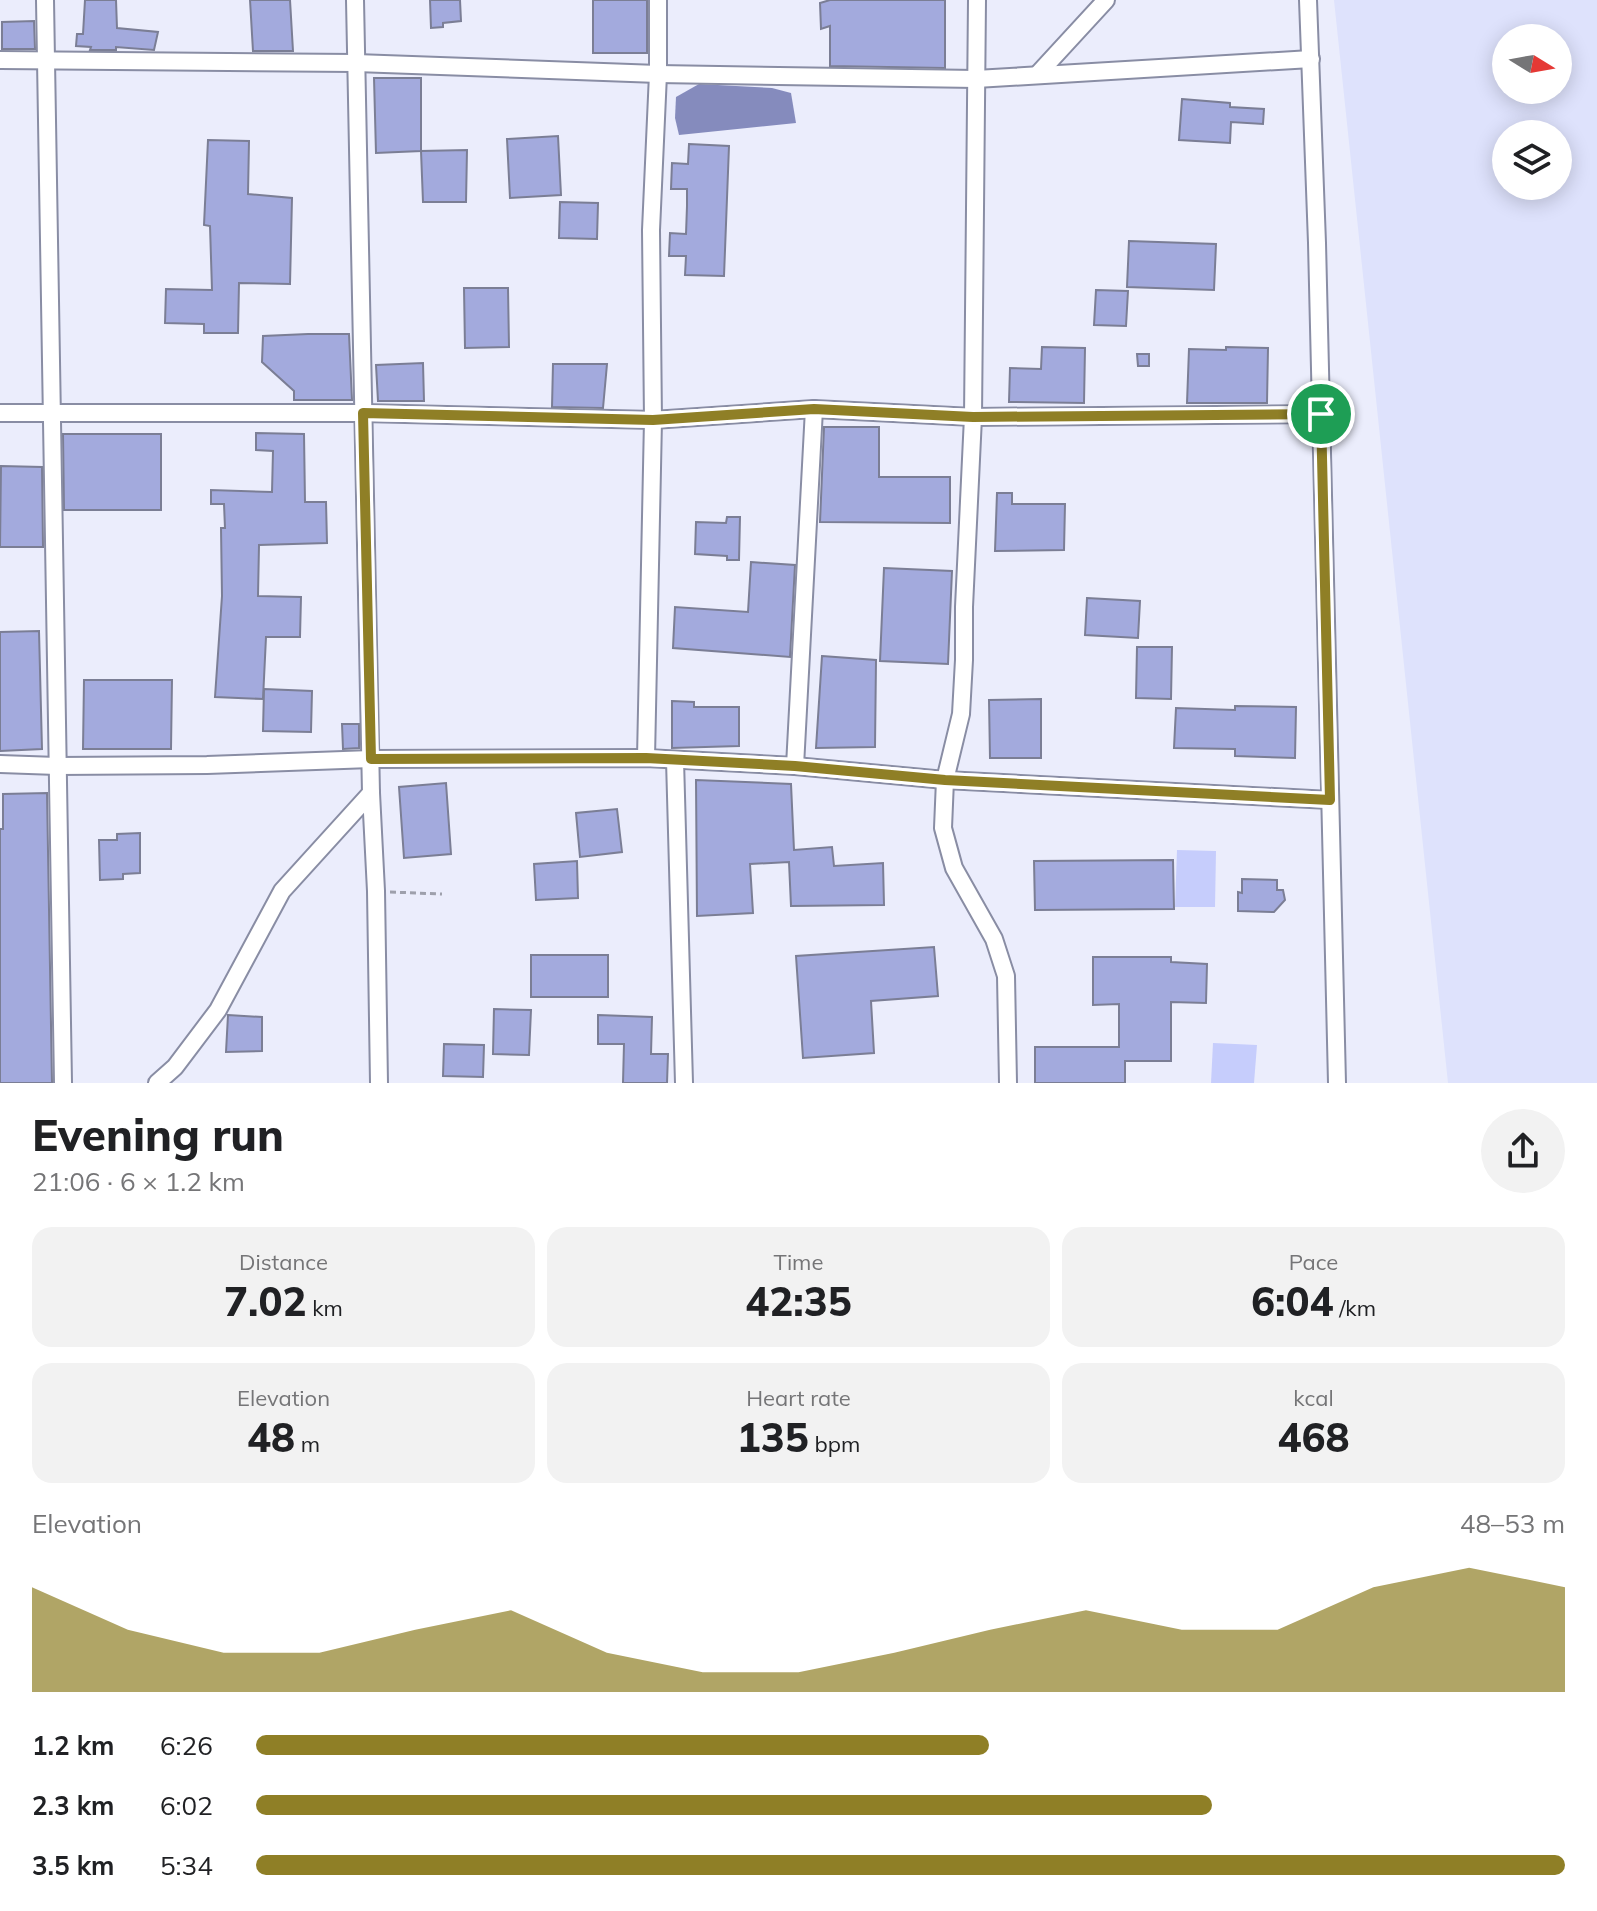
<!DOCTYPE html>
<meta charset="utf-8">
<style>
:root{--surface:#fff;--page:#f2f2f2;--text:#202124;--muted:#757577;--accent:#8f7f26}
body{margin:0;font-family:Mulish,sans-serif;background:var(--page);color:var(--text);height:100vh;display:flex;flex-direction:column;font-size:30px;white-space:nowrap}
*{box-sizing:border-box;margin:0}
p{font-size:26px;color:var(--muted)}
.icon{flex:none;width:44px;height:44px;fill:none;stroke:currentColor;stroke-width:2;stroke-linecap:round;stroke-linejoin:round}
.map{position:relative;height:1083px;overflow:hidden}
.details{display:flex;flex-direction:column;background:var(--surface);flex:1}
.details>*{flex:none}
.needle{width:52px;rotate:101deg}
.controls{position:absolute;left:1492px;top:24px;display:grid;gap:16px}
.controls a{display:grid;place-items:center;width:80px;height:80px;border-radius:50%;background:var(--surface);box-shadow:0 4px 20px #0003;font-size:40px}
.pin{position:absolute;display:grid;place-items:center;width:68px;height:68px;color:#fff;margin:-34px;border:4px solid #fff;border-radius:50%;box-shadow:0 2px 8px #0007}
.round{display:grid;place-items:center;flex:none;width:84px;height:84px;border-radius:42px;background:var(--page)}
.overview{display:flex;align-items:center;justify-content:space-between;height:136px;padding:0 32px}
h1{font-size:44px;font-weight:800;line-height:60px}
.metrics{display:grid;grid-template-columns:repeat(3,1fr);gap:12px;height:136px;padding:8px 32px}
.metrics div{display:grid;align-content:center;border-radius:20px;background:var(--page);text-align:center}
.metrics b{font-size:40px;font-weight:800}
.metrics small{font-size:22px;font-weight:400}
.metrics p{font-size:22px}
.chart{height:224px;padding:16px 32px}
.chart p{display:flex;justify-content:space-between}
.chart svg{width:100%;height:144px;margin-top:8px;fill:var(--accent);opacity:.7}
ul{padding:0 32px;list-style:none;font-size:26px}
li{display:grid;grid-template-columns:128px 96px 1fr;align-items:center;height:60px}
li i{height:20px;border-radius:10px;background:var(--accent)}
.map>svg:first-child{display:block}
</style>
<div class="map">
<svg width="1597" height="1083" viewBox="0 0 1597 1083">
<rect width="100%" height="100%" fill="#ebedfc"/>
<path fill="#dee2fc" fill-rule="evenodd" d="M1334 0H1597V1083H1448ZM1506 38H1558V90H1506ZM1506 134H1558V186H1506Z"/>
<g fill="#c6cdfc">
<polygon points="1177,850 1216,851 1215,907 1175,907"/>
<polygon points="1213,1043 1257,1045 1254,1083 1211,1083"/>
</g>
<polygon fill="#858bbd" points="699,84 772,88 791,93 796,123 679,135 675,118 676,97"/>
<g fill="#a3aadd" stroke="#7b7e95" stroke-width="2">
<polygon points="85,0 116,0 117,28 158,32 154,50 116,47 116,50 90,50 91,47 76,46 77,34 83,34"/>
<polygon points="250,0 290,0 293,51 253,51"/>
<polygon points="430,0 460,0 461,21 443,23 443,27 431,28"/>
<rect x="593" y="0" width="54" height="53"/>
<polygon points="830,0 945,0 945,68 830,66 830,26 821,29 820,3"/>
<polygon points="34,21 35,49 2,49 2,22"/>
<polygon points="374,78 421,78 421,151 376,153"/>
<polygon points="1182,99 1230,103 1230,107 1264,109 1263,124 1231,122 1230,143 1179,140"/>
<polygon points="558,136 561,195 510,198 507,139"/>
<polygon points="208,140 249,141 248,194 292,198 290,284 239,283 238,333 204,333 204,324 165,323 166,289 212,290 210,226 204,225"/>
<polygon points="689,144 729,146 724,276 685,275 686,256 669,256 670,233 686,234 687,206 687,189 671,189 672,163 688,164"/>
<polygon points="467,150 466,202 423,202 421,151"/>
<polygon points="560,202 598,203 597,239 559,238"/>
<polygon points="1129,241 1216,244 1214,290 1127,287"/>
<polygon points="464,288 508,288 509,347 465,348"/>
<polygon points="1096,290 1128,291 1126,326 1094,325"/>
<polygon points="308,334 349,334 352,400 294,400 294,391 262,362 263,336"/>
<polygon points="1042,347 1085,348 1084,403 1009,402 1010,368 1041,369"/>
<polygon points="1226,347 1268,348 1267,403 1187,403 1189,349 1226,350"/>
<polygon points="1137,354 1149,354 1149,366 1138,366"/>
<polygon points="423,363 424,401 378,401 376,365"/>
<polygon points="553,364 607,364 603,408 552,407"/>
<polygon points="824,427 879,427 879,477 950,477 950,523 820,522"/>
<polygon points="256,433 304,434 305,502 326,502 327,543 259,545 258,596 301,597 300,637 266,637 263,699 215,697 222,596 221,528 225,528 224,504 211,504 211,490 272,492 273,451 256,450"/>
<polygon points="63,434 161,434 161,510 64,510"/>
<polygon points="1,466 42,467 43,547 0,547"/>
<polygon points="997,493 1012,493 1012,504 1065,504 1064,550 995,551"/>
<polygon points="727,517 740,517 739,560 727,560 727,556 695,554 696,522 726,523"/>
<polygon points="751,562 795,565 790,657 673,648 675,607 748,612"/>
<polygon points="884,568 952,571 948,664 880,661"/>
<polygon points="1087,598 1140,601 1138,638 1085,635"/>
<polygon points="39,631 42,749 0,751 0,632"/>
<polygon points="1137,647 1172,647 1171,699 1136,698"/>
<polygon points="822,656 876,660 875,747 816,748"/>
<polygon points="84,680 172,680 171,749 83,749"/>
<polygon points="264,689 312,691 311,732 263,731"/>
<polygon points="1041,699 1041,758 990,758 989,700"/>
<polygon points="672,701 694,702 694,707 739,707 739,746 672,748"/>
<polygon points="1235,706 1296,707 1295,758 1235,756 1235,749 1174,748 1176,708 1235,710"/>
<polygon points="342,724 359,724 359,748 343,749"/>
<polygon points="696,780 791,784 794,850 832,847 834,866 883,863 884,905 791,906 789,862 750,864 753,913 697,916"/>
<polygon points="446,783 451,854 404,858 399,787"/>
<polygon points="47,793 52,1083 0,1083 0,829 3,829 3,794"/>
<polygon points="617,809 622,852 580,857 576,813"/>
<polygon points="140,833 140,873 123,874 123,879 100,880 99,840 117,840 117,834"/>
<polygon points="1173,860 1174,909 1035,910 1034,861"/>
<polygon points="577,861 578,898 536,900 534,864"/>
<polygon points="1242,879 1277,880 1277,890 1283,890 1285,900 1274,912 1238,911 1238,892 1242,893"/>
<polygon points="934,947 938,996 871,1001 874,1053 803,1058 796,956"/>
<rect x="531" y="955" width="77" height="42"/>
<polygon points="1093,957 1171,957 1171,962 1207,964 1206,1003 1171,1002 1171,1061 1125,1061 1125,1083 1035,1083 1035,1047 1119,1047 1119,1004 1093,1005"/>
<polygon points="494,1009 531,1010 529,1055 493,1054"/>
<polygon points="228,1015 262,1017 262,1051 226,1052"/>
<polygon points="598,1015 652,1017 651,1054 668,1054 667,1083 623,1083 624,1044 598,1044"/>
<polygon points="444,1044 484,1045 483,1077 443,1076"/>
</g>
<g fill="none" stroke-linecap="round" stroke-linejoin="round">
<g stroke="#898da4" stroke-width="20">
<g id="minor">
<polyline points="45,0 63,1083"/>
<polyline points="355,0 371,793 376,891 379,1083"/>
<polyline points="977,0 973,417 964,607 964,660 961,714 945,780 943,828 954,868 994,939 1006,976 1008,1083"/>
<polyline points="1308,0 1317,243 1337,1083"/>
<polyline points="0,60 356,63 658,74 976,79 1311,59"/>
<polyline points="1037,75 1106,0"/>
<polyline points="0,413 363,413 653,420 814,409 973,417 1321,414"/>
<polyline points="646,758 653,420 651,230 658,74 658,0"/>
<polyline points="675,760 684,1083"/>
<polyline points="0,764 57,766 207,765 371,759 646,758 795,766 945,780 1330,800"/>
<polyline points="795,766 814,409"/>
<polyline points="157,1083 175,1067 218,1010 282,891 371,793"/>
</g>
</g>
<polyline stroke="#9ea0ac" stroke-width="3" stroke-dasharray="6 4" stroke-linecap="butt" points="390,892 442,894"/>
<use href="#minor" stroke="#fff" stroke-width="16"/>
</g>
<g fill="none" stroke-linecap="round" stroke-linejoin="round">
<g stroke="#fff" stroke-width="16">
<polygon id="route" points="814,409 973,417 1321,414 1330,800 945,780 795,766 646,758 371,759 363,413 653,420"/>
</g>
<use href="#route" stroke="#8f7f26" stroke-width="10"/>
</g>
</svg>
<div class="controls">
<a><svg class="needle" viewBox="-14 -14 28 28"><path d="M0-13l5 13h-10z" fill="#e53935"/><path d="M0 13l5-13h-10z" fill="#757577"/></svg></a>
<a><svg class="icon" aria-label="layers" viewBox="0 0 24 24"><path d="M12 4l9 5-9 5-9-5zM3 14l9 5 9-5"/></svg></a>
</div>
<div class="pin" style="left:1321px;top:414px;background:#1e9e55"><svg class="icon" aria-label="arrive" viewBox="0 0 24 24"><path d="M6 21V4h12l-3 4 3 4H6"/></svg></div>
</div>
<section class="details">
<div class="overview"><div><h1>Evening run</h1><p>21:06 · 6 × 1.2 km</p></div><a class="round"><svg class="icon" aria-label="share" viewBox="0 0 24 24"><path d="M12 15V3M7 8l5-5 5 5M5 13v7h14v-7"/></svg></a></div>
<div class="metrics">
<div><p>Distance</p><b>7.02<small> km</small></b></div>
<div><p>Time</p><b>42:35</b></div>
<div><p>Pace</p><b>6:04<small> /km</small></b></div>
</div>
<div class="metrics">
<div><p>Elevation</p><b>48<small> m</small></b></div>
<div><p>Heart rate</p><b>135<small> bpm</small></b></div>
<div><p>kcal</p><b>468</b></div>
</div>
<div class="chart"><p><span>Elevation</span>48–53 m</p>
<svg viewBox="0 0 160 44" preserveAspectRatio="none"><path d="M0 44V12L10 25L20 32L30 32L40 25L50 19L60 32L70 38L80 38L90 32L100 25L110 19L120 25L130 25L140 12L150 6L160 12V44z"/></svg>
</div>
<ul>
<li><b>1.2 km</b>6:26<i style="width:56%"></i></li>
<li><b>2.3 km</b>6:02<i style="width:73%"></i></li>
<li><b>3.5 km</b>5:34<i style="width:100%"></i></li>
</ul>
</section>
